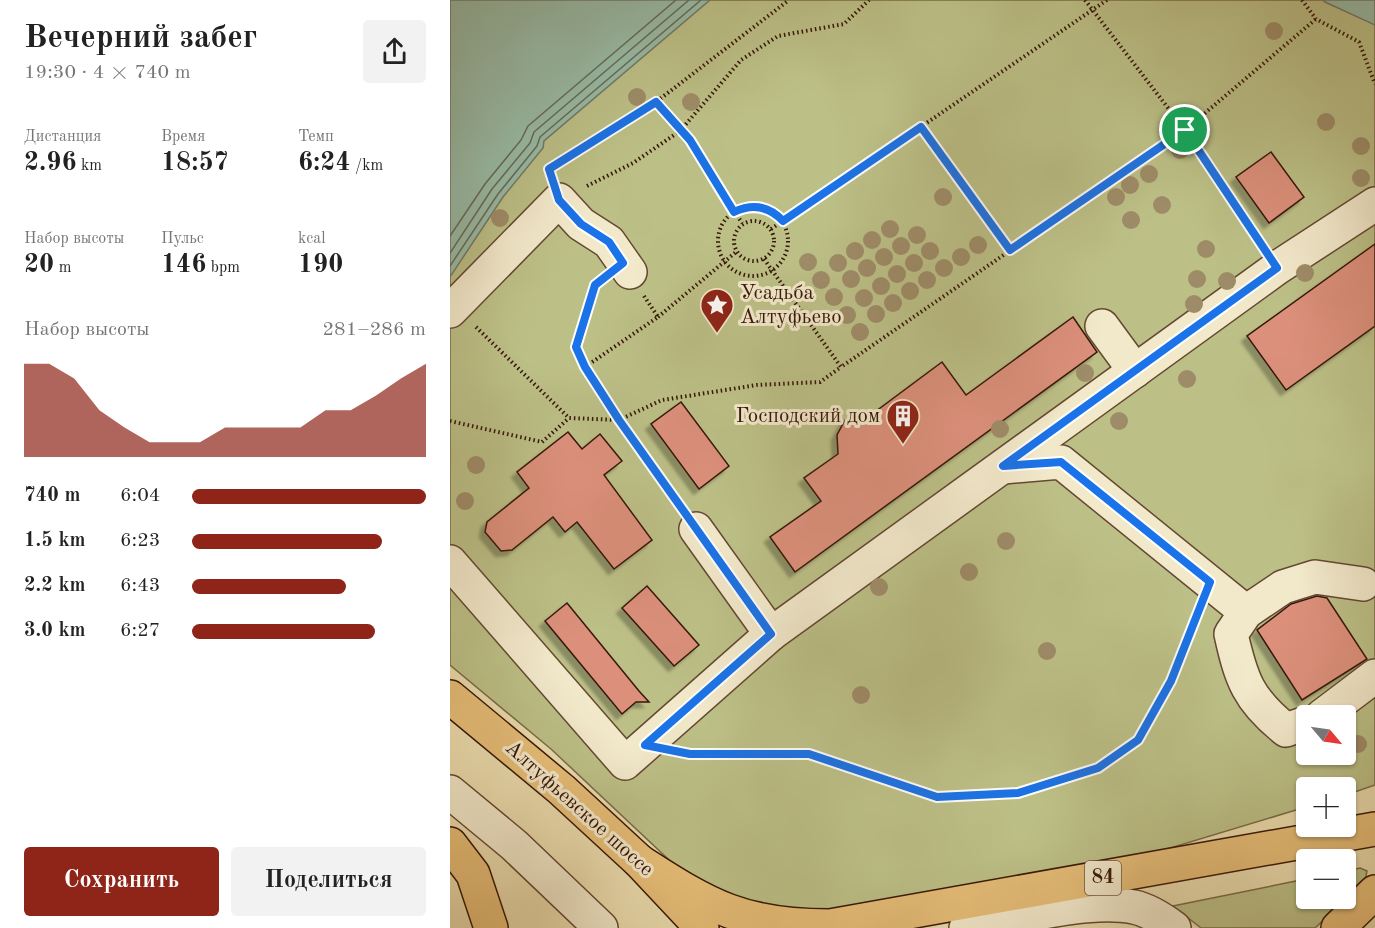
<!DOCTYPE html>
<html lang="ru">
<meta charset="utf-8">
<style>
:root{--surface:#fff;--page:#f2f2f2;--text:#222;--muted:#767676;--accent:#8f2418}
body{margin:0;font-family:"Old Standard TT",serif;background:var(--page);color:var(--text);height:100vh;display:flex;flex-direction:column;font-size:22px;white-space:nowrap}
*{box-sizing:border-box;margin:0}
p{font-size:20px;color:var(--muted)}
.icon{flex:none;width:33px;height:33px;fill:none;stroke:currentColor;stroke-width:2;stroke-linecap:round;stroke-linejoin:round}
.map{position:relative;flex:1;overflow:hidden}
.sheet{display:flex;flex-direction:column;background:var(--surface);width:450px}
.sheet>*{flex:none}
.needle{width:39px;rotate:119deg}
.controls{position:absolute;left:846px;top:705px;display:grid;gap:12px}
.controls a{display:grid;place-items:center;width:60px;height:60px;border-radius:6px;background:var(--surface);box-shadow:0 2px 4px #0004;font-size:30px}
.pin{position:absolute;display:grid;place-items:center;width:51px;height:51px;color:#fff;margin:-26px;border:3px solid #fff;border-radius:50%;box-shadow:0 2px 6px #0007}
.round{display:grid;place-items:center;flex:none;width:63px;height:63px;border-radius:6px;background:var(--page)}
.summary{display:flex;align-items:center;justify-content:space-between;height:102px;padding:0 24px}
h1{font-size:33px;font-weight:800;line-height:45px}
.stats{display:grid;grid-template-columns:repeat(3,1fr);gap:9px;height:102px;padding:6px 24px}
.stats div{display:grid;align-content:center}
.stats b{font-size:26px;font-weight:800}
.stats small{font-size:16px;font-weight:400}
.stats p{font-size:16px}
.chart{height:168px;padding:12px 24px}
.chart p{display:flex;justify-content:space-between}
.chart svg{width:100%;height:108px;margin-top:6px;fill:var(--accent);opacity:.7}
.cta{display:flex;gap:12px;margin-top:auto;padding:12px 24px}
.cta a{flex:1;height:69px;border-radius:6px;background:var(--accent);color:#fff;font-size:24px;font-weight:800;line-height:69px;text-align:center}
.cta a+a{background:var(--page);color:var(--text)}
ul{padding:0 24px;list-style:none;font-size:20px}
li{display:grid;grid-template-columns:96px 72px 1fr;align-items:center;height:45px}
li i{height:15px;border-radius:8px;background:var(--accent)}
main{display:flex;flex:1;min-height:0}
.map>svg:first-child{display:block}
</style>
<main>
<section class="sheet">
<div class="summary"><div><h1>Вечерний забег</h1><p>19:30 · 4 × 740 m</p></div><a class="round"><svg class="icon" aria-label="share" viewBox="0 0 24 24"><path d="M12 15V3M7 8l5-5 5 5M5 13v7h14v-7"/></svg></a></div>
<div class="stats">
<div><p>Дистанция</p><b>2.96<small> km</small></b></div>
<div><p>Время</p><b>18:57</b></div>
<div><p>Темп</p><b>6:24<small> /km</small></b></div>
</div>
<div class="stats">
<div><p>Набор высоты</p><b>20<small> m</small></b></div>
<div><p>Пульс</p><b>146<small> bpm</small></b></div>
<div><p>kcal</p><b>190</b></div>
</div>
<div class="chart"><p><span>Набор высоты</span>281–286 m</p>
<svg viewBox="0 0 160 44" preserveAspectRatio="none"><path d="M0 44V6L10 6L20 12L30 25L40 32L50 38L60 38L70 38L80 32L90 32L100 32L110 32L120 25L130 25L140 19L150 12L160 6V44z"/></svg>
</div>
<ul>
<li><b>740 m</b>6:04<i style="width:100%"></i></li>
<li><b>1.5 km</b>6:23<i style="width:81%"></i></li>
<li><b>2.2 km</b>6:43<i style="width:66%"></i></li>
<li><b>3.0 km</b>6:27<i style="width:78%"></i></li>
</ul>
<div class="cta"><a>Сохранить</a><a>Поделиться</a></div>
</section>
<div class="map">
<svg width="925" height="928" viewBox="0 0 925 928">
<defs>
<filter id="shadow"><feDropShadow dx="-5.5" dy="5.5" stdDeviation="1.5" flood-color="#0004"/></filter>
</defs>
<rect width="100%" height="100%" fill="#ebddaf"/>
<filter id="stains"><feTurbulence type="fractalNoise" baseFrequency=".00333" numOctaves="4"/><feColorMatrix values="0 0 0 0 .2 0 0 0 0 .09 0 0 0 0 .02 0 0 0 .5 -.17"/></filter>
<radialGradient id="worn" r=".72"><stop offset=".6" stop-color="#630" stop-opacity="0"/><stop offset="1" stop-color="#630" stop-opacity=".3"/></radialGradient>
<g fill="#bcc087" stroke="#7a6c48" stroke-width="1.5" fill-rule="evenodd">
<path d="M0 0H925V785L896 795V788H856V807L654 868 362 912 313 915 249 888 101 749 0 665ZM856 716H896V754H856Z"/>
<polygon points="910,868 917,871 915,881 865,928 751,928 723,906 856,879 856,898 896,898 896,871"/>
</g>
<g fill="#98bca8" stroke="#717a68" stroke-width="1.5">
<polygon points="0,0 260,0 94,141 93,148 53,197 0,277"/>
<polygon points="873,0 925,0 925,25 875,2"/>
</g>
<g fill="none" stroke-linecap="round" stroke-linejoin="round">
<g stroke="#686a58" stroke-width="1.5">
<polyline points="0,236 35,184 71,140 78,126 226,0"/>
<polyline points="0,253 42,189 80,143 84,132 239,0"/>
<polyline points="0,266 48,194 87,146 90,137 251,0"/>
</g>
</g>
<g fill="#dc907c" stroke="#371708" stroke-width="1.5" filter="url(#shadow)">
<polygon points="821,152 854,197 819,223 786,177"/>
<polygon points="925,244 925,326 836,390 797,336"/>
<polygon points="623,317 647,352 345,572 320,537 371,501 354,478 388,454 387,435 395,420 403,417 418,417 492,362 516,395"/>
<polygon points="231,402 279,466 249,489 201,424"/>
<polygon points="118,432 132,449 150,434 172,461 154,475 202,540 164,569 127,522 115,532 103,517 62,550 51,551 35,532 37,522 79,488 67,472"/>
<polygon points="197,586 249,645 224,666 172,608"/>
<polygon points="867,596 877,598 917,659 852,700 807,630 841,604"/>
<polygon points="117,603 189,691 199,702 186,702 172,714 95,621"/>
</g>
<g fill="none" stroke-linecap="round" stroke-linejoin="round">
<g stroke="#644832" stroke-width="36">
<g id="minor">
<polyline points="0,311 109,200 131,224 159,242 180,272"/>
<polyline points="652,326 685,371"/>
<polyline points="553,467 611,462 796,612"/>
<polyline points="246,529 321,634"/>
<polyline points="0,562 175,763 321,634 827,268 925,204"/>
<polyline points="872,716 925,676"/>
<path d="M856 723 836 730C798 700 791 679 781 634L796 612 833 587 865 577 913 584"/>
<polyline points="0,792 64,845 151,928"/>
<path d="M516 928C565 919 635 898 684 907 698 910 712 919 724 928"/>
</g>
</g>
<g stroke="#371708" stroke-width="36">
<g id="major">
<polyline points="0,697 112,790 189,861 252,928"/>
<polyline points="0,844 23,874 41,928"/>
<path d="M189 861C260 907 293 926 380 926L925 829"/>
<polyline points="888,928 925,892"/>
</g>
</g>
<g stroke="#371708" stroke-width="4" stroke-dasharray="1.5 3" stroke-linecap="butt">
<polyline points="635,0 735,130 810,243"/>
<polyline points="852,0 866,19 909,42 925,84"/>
<polyline points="206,102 240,140 292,223"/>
<polyline points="471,127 560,250"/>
<polyline points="100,172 99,169 206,102 339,0"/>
<polyline points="137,186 183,163 230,131 291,60 328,36 394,24 419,0"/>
<circle cx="303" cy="241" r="35"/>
<circle cx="304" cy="241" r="20"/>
<polyline points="321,229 657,0"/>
<polyline points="314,259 391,367 735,130 866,19"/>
<polyline points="194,296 208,317 135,367 169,420 212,400 307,385 370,382 391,367"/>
<polyline points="208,317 286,252"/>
<polyline points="26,327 119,418 169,420 229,506"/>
<polyline points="135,367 126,347 145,285 152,280"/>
<polyline points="0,421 92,442 119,418"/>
<polyline points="231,752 359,754 487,797 569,793 648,768 689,740 721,681 748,611"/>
</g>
<use href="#minor" stroke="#f2e9cb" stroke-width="33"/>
<use href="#major" stroke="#e6be78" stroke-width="33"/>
</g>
<g fill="#9e8c68">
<circle cx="824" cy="31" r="9"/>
<circle cx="187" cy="97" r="9"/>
<circle cx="241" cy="102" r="9"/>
<circle cx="876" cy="122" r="9"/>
<circle cx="911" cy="146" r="9"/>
<circle cx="730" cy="150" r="9"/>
<circle cx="699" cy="174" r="9"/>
<circle cx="911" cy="178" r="9"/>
<circle cx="680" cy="185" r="9"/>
<circle cx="493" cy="197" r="9"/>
<circle cx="666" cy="197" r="9"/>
<circle cx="712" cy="205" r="9"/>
<circle cx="50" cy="218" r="9"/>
<circle cx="681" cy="220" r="9"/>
<circle cx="440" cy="229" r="9"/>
<circle cx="467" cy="235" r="9"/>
<circle cx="422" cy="240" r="9"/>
<circle cx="528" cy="245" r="9"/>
<circle cx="451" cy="246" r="9"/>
<circle cx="756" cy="249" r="9"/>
<circle cx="405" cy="251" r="9"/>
<circle cx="480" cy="251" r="9"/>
<circle cx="434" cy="257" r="9"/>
<circle cx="511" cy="257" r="9"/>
<circle cx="358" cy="262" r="9"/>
<circle cx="388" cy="263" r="9"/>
<circle cx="464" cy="263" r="9"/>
<circle cx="417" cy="268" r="9"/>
<circle cx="494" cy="268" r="9"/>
<circle cx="855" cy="273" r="9"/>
<circle cx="447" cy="274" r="9"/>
<circle cx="401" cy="279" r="9"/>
<circle cx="747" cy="279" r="9"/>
<circle cx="371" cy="280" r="9"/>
<circle cx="477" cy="280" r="9"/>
<circle cx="777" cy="281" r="9"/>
<circle cx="431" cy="286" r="9"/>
<circle cx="460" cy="291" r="9"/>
<circle cx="384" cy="297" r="9"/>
<circle cx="414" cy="298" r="9"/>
<circle cx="443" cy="303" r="9"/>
<circle cx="744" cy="304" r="9"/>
<circle cx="426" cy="314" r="9"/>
<circle cx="397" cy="315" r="9"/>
<circle cx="410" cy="332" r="9"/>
<circle cx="635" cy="373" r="9"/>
<circle cx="737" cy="379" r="9"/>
<circle cx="669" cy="421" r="9"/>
<circle cx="550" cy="429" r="9"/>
<circle cx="26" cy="465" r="9"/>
<circle cx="15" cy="501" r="9"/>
<circle cx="556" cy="541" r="9"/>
<circle cx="519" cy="572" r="9"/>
<circle cx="429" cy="587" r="9"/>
<circle cx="597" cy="651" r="9"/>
<circle cx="411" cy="695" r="9"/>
<circle cx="908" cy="744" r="9"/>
</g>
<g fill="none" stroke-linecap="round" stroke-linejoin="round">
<g stroke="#fff" stroke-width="12">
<path id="route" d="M206 102 240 140 284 212C303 203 319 206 333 221L471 127 560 250 735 130 827 268 553 466 611 462 760 582 721 681 688 740 648 768 568 793 487 797 359 754H240L195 745 321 634 169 420 135 367 126 347 145 285 173 263 159 242 131 224 109 200 99 169Z"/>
</g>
<use href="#route" stroke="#1a73e8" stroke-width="8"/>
</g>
<defs>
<g id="sight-pin" transform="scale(1.725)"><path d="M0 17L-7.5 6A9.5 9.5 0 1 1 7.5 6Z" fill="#8f2418" stroke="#f2e9cb"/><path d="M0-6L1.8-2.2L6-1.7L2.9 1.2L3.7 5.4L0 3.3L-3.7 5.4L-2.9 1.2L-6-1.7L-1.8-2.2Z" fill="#fff"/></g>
<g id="building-pin" transform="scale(1.725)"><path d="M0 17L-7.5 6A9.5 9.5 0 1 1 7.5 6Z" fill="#8f2418" stroke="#f2e9cb"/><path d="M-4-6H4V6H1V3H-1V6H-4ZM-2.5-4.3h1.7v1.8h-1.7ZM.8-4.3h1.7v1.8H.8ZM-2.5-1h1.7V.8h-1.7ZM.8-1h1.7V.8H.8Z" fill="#fff"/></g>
</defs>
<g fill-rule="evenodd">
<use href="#sight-pin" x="267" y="305"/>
<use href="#building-pin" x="453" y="416"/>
</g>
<g text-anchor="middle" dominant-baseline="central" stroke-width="6" stroke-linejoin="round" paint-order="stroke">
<rect fill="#f2e9cb" stroke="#6f5642" stroke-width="1.5" x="635" y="861" width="36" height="34" rx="4.5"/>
<g font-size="20" font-weight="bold" fill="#371708">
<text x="653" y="878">84</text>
</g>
<g font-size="21" fill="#371708" stroke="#f2e9cb" text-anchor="start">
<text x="290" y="293">Усадьба<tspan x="290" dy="24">Алтуфьево</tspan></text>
<text x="430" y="416" text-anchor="end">Господский дом</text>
</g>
<g font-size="21" fill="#371708" stroke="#f2e9cb">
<text transform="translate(129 809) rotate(42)">Алтуфьевское шоссе</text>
</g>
</g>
<rect width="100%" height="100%" filter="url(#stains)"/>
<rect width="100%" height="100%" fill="url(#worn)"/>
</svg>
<div class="controls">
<a><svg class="needle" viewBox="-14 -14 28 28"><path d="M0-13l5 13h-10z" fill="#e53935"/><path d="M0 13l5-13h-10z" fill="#767676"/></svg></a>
<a>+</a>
<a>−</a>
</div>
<div class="pin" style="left:735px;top:130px;background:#1e9e55"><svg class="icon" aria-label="arrive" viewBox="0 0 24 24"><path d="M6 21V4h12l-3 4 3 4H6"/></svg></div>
</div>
</main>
